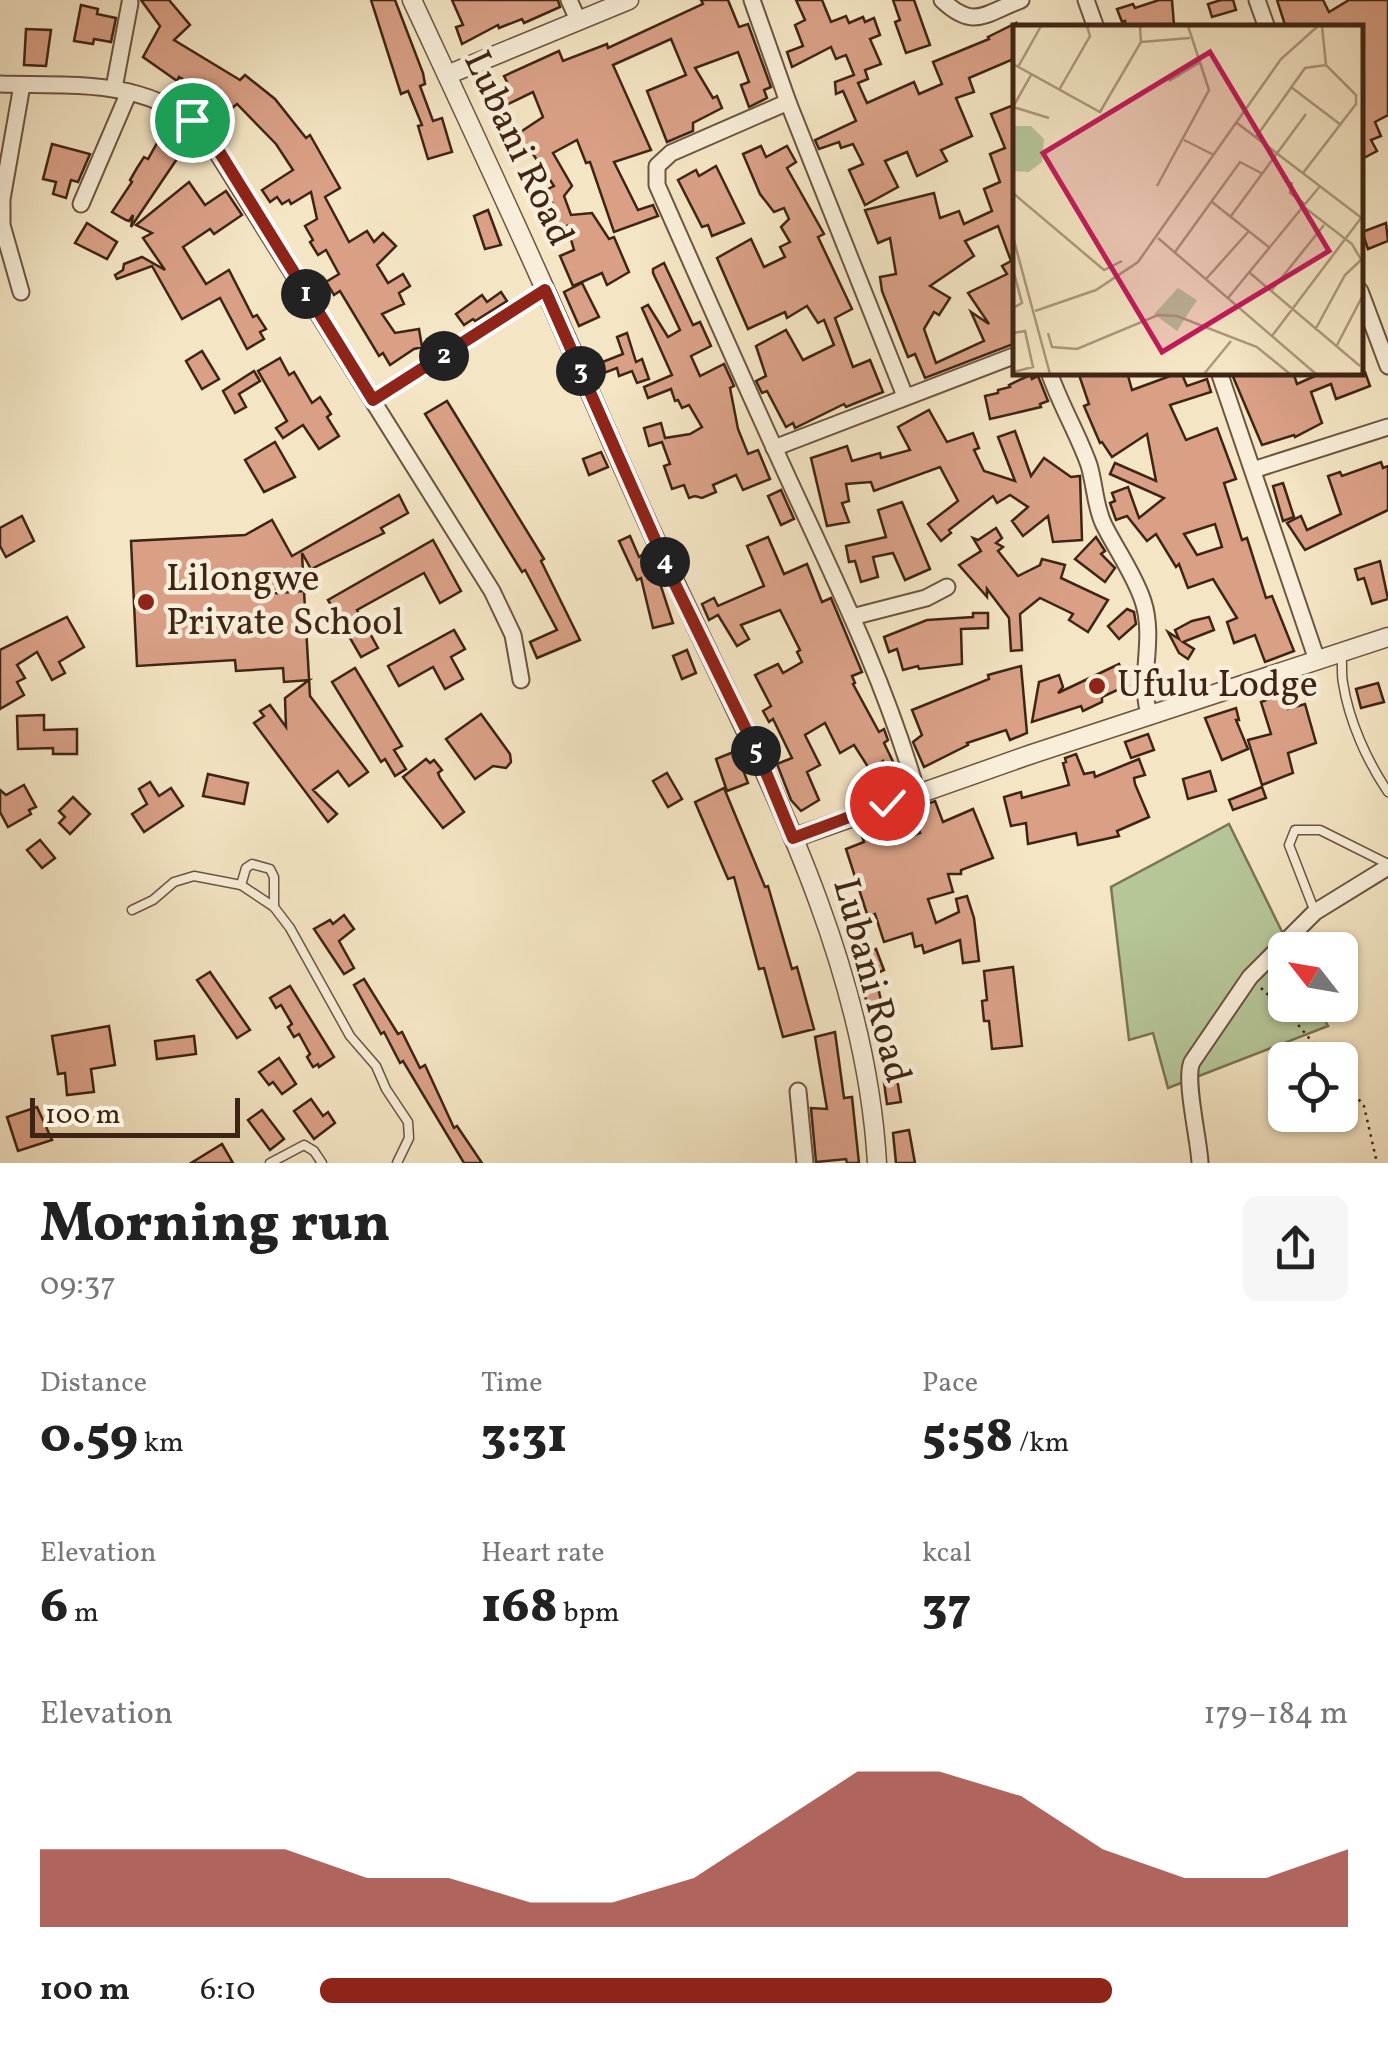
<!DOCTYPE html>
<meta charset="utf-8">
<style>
:root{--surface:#fff;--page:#f6f6f6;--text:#222;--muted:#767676;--accent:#8f2418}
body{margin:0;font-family:Vollkorn,serif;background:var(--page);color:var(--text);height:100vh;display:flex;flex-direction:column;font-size:38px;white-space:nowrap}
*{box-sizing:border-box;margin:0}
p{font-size:32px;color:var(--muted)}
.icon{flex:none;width:55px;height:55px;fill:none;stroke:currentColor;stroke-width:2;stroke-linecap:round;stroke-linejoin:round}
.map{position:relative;height:1163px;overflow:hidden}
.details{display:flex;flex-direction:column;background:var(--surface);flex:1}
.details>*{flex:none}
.needle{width:65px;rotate:301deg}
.controls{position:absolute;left:1268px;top:932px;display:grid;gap:20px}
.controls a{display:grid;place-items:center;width:90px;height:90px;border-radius:15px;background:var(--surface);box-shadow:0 2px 8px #0004;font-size:50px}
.scale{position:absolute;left:30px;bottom:25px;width:210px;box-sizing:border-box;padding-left:10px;border:5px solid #3e2513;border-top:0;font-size:28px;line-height:35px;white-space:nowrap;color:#3e2513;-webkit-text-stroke:8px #f8eed9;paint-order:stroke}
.pin{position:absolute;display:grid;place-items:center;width:85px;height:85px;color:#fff;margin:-42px;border:5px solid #fff;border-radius:50%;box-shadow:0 2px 10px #0007}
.km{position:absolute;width:50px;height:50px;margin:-25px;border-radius:50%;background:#222;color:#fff;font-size:28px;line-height:50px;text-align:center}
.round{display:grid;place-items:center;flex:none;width:105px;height:105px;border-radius:15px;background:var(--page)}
.head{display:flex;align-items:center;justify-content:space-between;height:170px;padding:0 40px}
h1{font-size:55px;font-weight:800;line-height:75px}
.metrics{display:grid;grid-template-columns:repeat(3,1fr);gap:15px;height:170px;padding:10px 40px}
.metrics div{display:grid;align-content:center}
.metrics b{font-size:50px;font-weight:800}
.metrics small{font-size:28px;font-weight:400}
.metrics p{font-size:28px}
.chart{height:280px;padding:20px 40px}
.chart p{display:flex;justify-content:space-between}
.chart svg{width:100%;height:180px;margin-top:10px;fill:var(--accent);opacity:.7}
ul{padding:0 40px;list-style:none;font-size:32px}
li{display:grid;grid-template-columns:160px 120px 1fr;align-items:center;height:75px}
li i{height:25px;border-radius:12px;background:var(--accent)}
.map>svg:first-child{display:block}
</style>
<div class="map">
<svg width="1388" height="1163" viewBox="0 0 1388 1163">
<rect width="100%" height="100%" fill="#f4e5c4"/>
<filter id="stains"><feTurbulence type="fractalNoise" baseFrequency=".002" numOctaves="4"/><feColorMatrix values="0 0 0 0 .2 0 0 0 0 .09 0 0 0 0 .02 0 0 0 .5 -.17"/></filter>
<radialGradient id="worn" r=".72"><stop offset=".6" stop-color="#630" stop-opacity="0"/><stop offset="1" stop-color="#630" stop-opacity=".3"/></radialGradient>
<polygon fill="#b6c699" stroke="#7a7656" stroke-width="2.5" points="1229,824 1291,950 1285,950 1285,1005 1317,1005 1328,1026 1168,1088 1153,1033 1129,1040 1111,887"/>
<g fill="#d9a086" stroke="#3e2513" stroke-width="2.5" fill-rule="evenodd">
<polygon points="141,0 169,0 190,25 174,40 240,80 245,75 275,99 306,138 310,135 340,188 325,197 349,242 367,231 374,242 383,233 396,246 377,265 388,283 403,274 410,286 399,293 404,304 382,314 395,333 419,329 422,347 414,349 390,365 383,353 379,356 340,291 334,295 326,282 339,274 326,250 318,255 310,242 313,240 305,226 317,219 311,192 291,204 289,200 282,204 277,197 270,202 262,190 293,170 276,144 237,104 226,113 202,96 204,92 179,77 177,81 143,57 160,26"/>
<polygon points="371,0 395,0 423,73 425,84 420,86 433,121 442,118 452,152 428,159 418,126 422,125 408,91 401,94"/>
<polygon points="452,0 558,0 560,7 524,23 522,19 499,28 498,25 462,44 456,27 463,25"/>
<polygon points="701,0 728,0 739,27 748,24 771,87 764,90 767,98 749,107 741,85 749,82 738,52 695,68 713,98 717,96 722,108 693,123 693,131 667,142 647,91 686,75 671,39 613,65 651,150 614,162 638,210 653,205 658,216 614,232 590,162 586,163 577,140 553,153 572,186 564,196 571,215 592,213 609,239 614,237 629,272 607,285 602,273 573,286 560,256 574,250 567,226 559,229 555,218 548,221 543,208 553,204 546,190 554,186 529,148 512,159 505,148 509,145 507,141 543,117 533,92 506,105 500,92 510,88 504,76 559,51 563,61 607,44 608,48 703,4"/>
<polygon points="796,0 822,0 831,22 846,16 849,23 863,17 865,22 874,18 880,35 870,39 881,64 865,70 868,79 858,83 867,103 914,82 919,94 942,84 933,62 989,39 988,37 1016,23 1016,58 969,78 974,92 956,98 972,136 941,150 947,161 917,176 907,152 885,161 898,187 865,205 849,170 863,164 853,144 841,148 839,142 819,149 815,140 856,121 843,91 836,94 835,82 854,75 846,55 836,59 831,47 792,67 787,52 803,46 795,25 805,20"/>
<polygon points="893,0 914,0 930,45 906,53 895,22 900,20"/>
<polygon points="1159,0 1172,0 1174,25 1126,28 1125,21 1122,22 1117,9 1133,4 1135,8"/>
<polygon points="1221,0 1233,0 1236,10 1212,17 1208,4"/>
<polygon points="1277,0 1323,0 1329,12 1349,0 1388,0 1388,115 1375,122 1381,136 1371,140 1377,151 1360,160 1360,28 1286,28"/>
<polygon points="81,5 98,9 97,14 116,18 111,42 94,39 93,44 74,41"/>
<polygon points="26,29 51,30 46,66 24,65"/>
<path d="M1016 104V343L925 378 915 354 908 357 882 291 880 277 896 274 890 238 878 243 865 210 934 193 940 218 959 211 964 224 992 211 984 189 1000 182 990 154 1005 148 991 114ZM998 226 1011 261 1002 266 1007 274 968 293 989 324 971 312 984 341 936 363 924 329 934 312 939 315 950 298 930 286 974 256 965 241Z"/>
<polygon points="165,129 187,144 131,227 133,215 129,221 126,220 112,212 132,182 130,180 137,168 144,157 148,159"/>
<polygon points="52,144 90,154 78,182 71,180 66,198 53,194 56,182 43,179"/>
<polygon points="761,146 766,157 787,146 796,162 787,168 824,234 818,237 852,309 835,318 853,367 870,360 883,392 846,407 844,404 795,428 793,423 786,427 767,391 762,393 756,381 766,376 756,346 786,330 803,360 834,345 824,320 818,323 807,306 787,318 785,312 748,329 717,258 751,239 764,267 785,257 780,247 790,242 781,227 789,219 784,208 774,212 760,194 743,154"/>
<polygon points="716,166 744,223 712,236 708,225 702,227 678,180 696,170 699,176"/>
<polygon points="189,182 205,205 226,191 242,215 214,234 210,229 183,247 206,284 229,270 253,317 257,315 266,329 260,332 264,339 247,349 220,298 182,319 152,266 117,279 115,275 123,270 124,264 142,257 165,270 143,238 152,233 136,225"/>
<polygon points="488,210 501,245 485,249 474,216"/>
<polygon points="87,223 117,242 107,259 75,243"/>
<polygon points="1386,223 1388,241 1368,249 1362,232"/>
<polygon points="664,263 693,325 700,322 711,346 691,356 700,376 724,364 734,386 730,388 738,429 748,454 758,450 770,479 743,490 736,475 713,485 716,492 702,498 695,496 689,498 684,485 672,489 664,466 670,464 662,442 649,446 644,428 661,423 665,438 690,434 702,427 689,405 682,408 678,400 675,401 671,389 648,398 644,387 672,375 642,308 648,305 668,337 680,330 653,273 653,269"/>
<polygon points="582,283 599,317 579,326 564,292"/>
<polygon points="501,292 507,301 475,321 473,319 464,325 456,314 482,295 487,302"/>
<polygon points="627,333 636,362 642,359 649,379 637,383 632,371 619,376 617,368 604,373 600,363 623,354 617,337"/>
<polygon points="202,351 219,379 202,389 186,361"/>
<polygon points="280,358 289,375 294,372 312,403 320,397 331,414 327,417 339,436 319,449 303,425 283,438 276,428 287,421 258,371"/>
<polygon points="254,371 260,381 239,394 246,407 235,413 223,391"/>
<path d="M1078 372H1127L1132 390 1181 372 1187 386 1207 379 1211 392 1170 405 1186 440 1217 428 1236 479 1224 483 1242 540 1247 538 1266 598 1272 596 1294 651 1265 662 1255 635 1234 643 1227 622 1237 618 1213 579 1188 588 1179 564 1176 567 1156 534 1147 541 1127 516 1116 520 1110 503 1115 501 1112 493 1128 487 1139 518 1164 498 1110 474 1115 463 1156 481 1147 434 1112 457 1102 442 1100 443 1084 406 1089 404ZM1215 524 1222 547 1197 555 1184 534Z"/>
<polygon points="1231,372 1293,372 1297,384 1324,372 1365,372 1370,386 1336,399 1331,384 1311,392 1322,423 1295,437 1294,435 1262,445"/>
<polygon points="1030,375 1032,379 1038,376 1048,401 1040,404 1041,407 990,419 985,396 998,393 998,390 1010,387 1009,385"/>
<polygon points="447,401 544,559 541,561 580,640 537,658 530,642 557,630 525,570 522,572 425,414"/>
<polygon points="929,410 947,442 973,433 979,448 974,450 984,471 1015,481 998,437 1015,431 1031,476 1044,458 1071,477 1080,476 1082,540 1053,542 1048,516 1023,536 1012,521 1028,507 1010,495 997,503 993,496 949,530 951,533 941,541 928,524 958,501 940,467 874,491 871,482 846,484 849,501 842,503 849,522 827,526 811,458 847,446 852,461 880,453 881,458 910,450 898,427"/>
<polygon points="275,442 295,477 264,492 245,460"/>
<polygon points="601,452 608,467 589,475 583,459"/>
<polygon points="1381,462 1383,468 1388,466 1388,510 1305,550 1287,523 1301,516 1307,530 1341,514 1328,476 1340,472 1342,476"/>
<polygon points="1283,483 1294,517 1283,521 1273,486"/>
<polygon points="781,490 794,519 781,525 768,496"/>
<polygon points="399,495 408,513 381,528 384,533 311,569 302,553 303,573 266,594 304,591 310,696 368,772 349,786 338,771 313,790 337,814 328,822 254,723 264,716 260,711 270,705 286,727 285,698 309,680 284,682 283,668 236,671 235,660 137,666 131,541 245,535 272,520 292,556"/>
<polygon points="902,502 930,569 905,580 893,553 873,557 878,577 861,582 855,561 849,562 846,546 886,537 878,510"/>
<polygon points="22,516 34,541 6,557 0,546 0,528"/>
<polygon points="996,528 1002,538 996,543 1003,547 998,551 1018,576 1040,565 1042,559 1065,565 1061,578 1108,600 1088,632 1069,620 1073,614 1040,598 1020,614 1022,650 1011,651 1009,618 987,589 987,597 959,565 981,551 973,538 978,540"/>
<polygon points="630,536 639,557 642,555 646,567 651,565 654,575 657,574 673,623 653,628 641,578 637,580 619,541"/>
<polygon points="768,537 784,574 807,564 822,602 831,598 862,672 852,676 855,683 853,684 879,732 884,729 888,740 884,743 900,776 889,780 883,761 870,770 854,745 840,753 825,723 805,735 820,765 807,772 819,800 801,811 791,800 777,764 792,758 773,719 769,722 763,711 771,706 755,675 778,664 783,673 802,662 797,652 800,650 780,610 741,625 749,639 737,646 718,615 709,620 702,604 714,598 718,606 764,586 747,546"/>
<polygon points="1096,537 1105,551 1101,554 1115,568 1105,582 1075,559"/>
<polygon points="433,540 461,591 440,603 424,573 357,610 378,648 361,657 328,600"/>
<polygon points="1380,561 1388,599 1372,604 1364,578 1358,580 1355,569"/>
<polygon points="1127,609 1134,612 1136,624 1119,639 1108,626"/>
<polygon points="973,613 988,613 988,628 961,629 962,664 919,669 918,666 903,670 897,649 889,652 884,637 927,620 973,617"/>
<polygon points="67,617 84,647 59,662 65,673 52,680 37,652 17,665 25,678 17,682 24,695 0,709 0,650"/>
<polygon points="1209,617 1214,630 1183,642 1194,649 1188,659 1179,653 1168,632 1179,639 1175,630 1192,621"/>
<polygon points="454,630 465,649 451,657 463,679 445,689 433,667 399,686 388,666"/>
<polygon points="687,650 696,673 682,679 673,656"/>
<polygon points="1119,664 1128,685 1102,697 1102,702 1083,711 1081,706 1032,722 1039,682 1059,675 1063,687 1058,693"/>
<polygon points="1021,666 1027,733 1010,740 1006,730 967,743 968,745 924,767 913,742 922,735 912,710 989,679 988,675"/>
<polygon points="355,668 402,746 394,750 406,769 395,776 385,759 381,762 332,682"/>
<polygon points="1378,683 1384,702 1361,708 1356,689"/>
<polygon points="1283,694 1288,709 1305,704 1316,743 1288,753 1293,773 1262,785 1248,740 1271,734 1261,702"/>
<polygon points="1236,708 1239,720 1236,720 1248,749 1222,760 1205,718"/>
<polygon points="481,714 510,754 511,762 506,768 493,766 475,779 446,739"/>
<polygon points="44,715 44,730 77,729 77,754 53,754 53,748 18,749 17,716"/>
<polygon points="1148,734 1154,750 1131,758 1125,742"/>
<polygon points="736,751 748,783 727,791 716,759"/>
<polygon points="1076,754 1084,774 1094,772 1095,777 1139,759 1145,775 1134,778 1135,784 1149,817 1117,831 1119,836 1078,845 1076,833 1028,844 1026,823 1011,826 1004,797 1021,792 1022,798 1069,785 1063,763 1066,762 1065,758"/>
<polygon points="426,759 430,763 434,760 442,770 438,773 440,778 464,812 443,828 403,777"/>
<polygon points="1210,771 1216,791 1188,799 1183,779"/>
<polygon points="667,773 682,799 668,807 653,781"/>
<polygon points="208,774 248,783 244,804 203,796"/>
<polygon points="150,782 159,796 171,788 183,806 144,832 132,814 147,804 139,789"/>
<polygon points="24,785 36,807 29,810 31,814 8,827 0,812 0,790 6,795"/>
<polygon points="1262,787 1266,798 1233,810 1229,800"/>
<polygon points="724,788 765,887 768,886 792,969 797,967 814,1029 783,1037 764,968 759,969 734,877 728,879 695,802"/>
<polygon points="73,797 90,814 70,834 59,823 65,817 59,811"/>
<polygon points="935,801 943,822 973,809 993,858 961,870 961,874 948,874 953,892 928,899 936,923 959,912 956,899 967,896 974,918 979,961 963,963 960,940 924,953 922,945 915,947 912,933 884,942 875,914 868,917 846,849 864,842 861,833 885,825 891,843 920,833 911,810"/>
<polygon points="40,840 55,858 42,868 27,850"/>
<polygon points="344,915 354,929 339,941 354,968 344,974 314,929 330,920 333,924"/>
<polygon points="858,933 865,954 876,949 884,970 875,974 882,1005 868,1008 850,935"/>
<polygon points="1013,967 1022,1046 992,1049 989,1021 984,1021 982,1001 987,1000 984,971"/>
<polygon points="210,972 250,1030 237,1038 197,980"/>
<polygon points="364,979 398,1034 402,1032 420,1068 425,1065 454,1128 457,1126 482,1163 464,1163 403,1061 400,1063 384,1032 381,1034 354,985"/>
<polygon points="290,986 334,1057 319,1067 318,1064 313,1067 307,1057 310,1054 299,1034 294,1037 288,1027 292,1024 281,1005 276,1008 270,998"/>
<polygon points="109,1026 115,1065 91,1069 94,1092 67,1095 65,1073 58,1074 52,1036"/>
<polygon points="835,1032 844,1098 852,1097 859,1163 847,1163 846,1159 816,1162 811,1108 827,1109 815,1037"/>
<polygon points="194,1036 196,1054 157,1059 155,1041"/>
<polygon points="891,1045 901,1102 887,1104 879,1046"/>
<polygon points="279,1058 296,1084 282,1094 273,1082 269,1085 259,1072"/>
<polygon points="311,1099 323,1116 328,1112 335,1123 314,1139 294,1111"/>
<polygon points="37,1107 52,1140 18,1151 7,1117"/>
<polygon points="262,1110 284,1139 270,1150 248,1120"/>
<polygon points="909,1130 915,1163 896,1163 893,1133"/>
<polygon points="222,1144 233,1163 191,1163"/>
</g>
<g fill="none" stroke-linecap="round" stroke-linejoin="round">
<g stroke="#6c553f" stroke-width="11">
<g id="service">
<path d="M1341 652C1343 663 1341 673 1343 683 1349 721 1367 761 1388 792"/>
<polyline points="241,885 246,868 252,864 270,869 274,877 274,907"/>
<polyline points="132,910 153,900 174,882 194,876 241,885 274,907 290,928 350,1036 376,1066 386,1089 408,1122 409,1138 397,1163"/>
<polyline points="1315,912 1289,845 1295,830 1320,830 1388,864"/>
<polyline points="270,1163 304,1145 314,1151 322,1163"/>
</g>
</g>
<g stroke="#6c553f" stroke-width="19">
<g id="minor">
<polyline points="569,0 578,20"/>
<polyline points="752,0 788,102 905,396"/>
<path d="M942 0C974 30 984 14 1021 0"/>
<polyline points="1086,0 1096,28"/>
<polyline points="1257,0 1267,28"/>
<path d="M0 84C72 86 153 77 206 135L492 591 513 635 521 680"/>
<polyline points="114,88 130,3"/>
<path d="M788 102 671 153 657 166V185C702 287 747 389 794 491 840 590 887 687 917 793"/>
<polyline points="81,204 129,92"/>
<polyline points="1360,291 1388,366"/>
<polyline points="21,292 2,225 2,199 22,85"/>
<path d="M1049 372C1060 404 1078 434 1089 465 1095 485 1095 507 1104 525 1117 551 1134 574 1143 601 1156 641 1137 681 1150 716"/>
<polyline points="1219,372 1317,660"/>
<polyline points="373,400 545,290"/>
<polyline points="774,448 1016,355"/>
<polyline points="1253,470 1388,427"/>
<polyline points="852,617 926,598 947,587"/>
<polyline points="798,1091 805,1163"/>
<path d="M1200 1163C1199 1139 1184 1079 1192 1062L1250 977 1315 912 1388 867"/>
</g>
</g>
<g stroke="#6c553f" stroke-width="21">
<g id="tertiary">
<path d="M412 0C458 99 504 197 548 296 590 391 630 487 674 580 761 766 865 954 877 1163"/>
<polyline points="447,75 629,0"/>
<polyline points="793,838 1029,755 1388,637"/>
</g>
</g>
<g stroke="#3e2513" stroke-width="2.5" stroke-dasharray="2.5 5" stroke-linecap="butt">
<polyline points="1261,988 1295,1021 1327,1060"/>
<polyline points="1340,1076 1364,1106 1377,1163"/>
</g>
<use href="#service" stroke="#f8eed9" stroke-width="8"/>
<use href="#minor" stroke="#f8eed9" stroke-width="15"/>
<use href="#tertiary" stroke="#f8eed9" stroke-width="18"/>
</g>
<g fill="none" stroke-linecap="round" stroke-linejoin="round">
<g stroke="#fff" stroke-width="20">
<polyline id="route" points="192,120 220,153 373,400 545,290 672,578 760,758 793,838 887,803"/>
</g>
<use href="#route" stroke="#8f2418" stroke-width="12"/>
</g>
<g fill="#8f2418" stroke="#f8eed9" stroke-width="4">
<circle cx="146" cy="602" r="10"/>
<circle cx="1097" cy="686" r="10"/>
</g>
<g text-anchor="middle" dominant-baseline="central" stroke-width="9" stroke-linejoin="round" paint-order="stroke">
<g font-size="38" fill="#3e2513" stroke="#f8eed9">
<text transform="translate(517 149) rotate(65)">Lubani Road</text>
<text transform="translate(870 981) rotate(75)">Lubani Road</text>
</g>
<g font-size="38" fill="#3e2513" stroke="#f8eed9" text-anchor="start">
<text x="166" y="580">Lilongwe<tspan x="166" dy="44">Private School</tspan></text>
<text x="1117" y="686">Ufulu Lodge</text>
</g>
</g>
<g transform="translate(1013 25)">
<rect width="350" height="350" fill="#f4e5c4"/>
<path d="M0 101H18L31 114 29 137 16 147 0 146ZM165 263 184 275 164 306 141 289Z" fill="#b6c699"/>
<path fill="none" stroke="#ab987d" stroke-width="2.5" d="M309 1 313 40M128 17 177 13M0 39 87 87 128 17 127 1M5 42 28 1M156 56 186 38M278 62 328 100M46 65 77 11 74 1M0 82 36 93M0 82 18 50M224 98 350 194M243 112 292 43 313 40 343 70V79L290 148M171 115 201 130M279 157 277 168 293 180M144 161 196 65 175 1M0 168 91 245 109 236M199 177 257 223M291 182 339 219 350 238M218 191 293 89M0 212 37 349M145 213 303 349M162 227 227 137 250 149M0 244 9 278 0 283M237 248 347 341M193 254 236 206M258 266 311 200M215 273 307 161M22 286 83 265 125 237 268 34 305 1M302 305 332 250 348 235M0 308 12 306 20 342 0 347M35 308 39 322 64 324 145 290 164 291 244 322 277 349M259 311 348 193M323 322 350 270M191 349 218 316"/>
<path fill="#c2185b" fill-opacity="0.15" stroke="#c2185b" stroke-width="5" d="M197 27 316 226 149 327 30 128Z"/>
<rect width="350" height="350" fill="none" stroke="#3e2513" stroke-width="5"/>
</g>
<rect width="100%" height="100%" filter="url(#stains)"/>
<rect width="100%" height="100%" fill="url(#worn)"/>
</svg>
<div class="controls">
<a><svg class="needle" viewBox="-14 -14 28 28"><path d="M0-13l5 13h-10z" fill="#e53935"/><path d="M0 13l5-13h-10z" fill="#767676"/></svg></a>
<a><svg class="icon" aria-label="locate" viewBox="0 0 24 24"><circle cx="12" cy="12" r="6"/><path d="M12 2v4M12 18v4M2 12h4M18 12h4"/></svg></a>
</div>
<div class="scale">100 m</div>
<div class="pin" style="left:192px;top:120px;background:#1e9e55"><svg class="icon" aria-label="arrive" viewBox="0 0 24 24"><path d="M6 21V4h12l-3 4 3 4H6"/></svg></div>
<div class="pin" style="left:887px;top:803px;background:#d93025"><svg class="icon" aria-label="check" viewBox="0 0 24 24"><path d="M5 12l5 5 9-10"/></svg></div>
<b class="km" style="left:306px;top:294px">1</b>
<b class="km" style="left:444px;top:356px">2</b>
<b class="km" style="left:581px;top:371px">3</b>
<b class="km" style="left:665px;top:562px">4</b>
<b class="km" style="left:756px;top:751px">5</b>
</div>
<section class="details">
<div class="head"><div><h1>Morning run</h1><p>09:37</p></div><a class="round"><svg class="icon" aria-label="share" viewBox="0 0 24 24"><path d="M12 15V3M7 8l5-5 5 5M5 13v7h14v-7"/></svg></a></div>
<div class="metrics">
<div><p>Distance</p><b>0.59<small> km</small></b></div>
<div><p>Time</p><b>3:31</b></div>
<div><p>Pace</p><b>5:58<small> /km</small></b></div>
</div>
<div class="metrics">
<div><p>Elevation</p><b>6<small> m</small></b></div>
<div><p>Heart rate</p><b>168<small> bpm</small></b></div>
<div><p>kcal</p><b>37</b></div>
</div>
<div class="chart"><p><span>Elevation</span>179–184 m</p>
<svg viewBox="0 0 160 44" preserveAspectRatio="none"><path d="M0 44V25L10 25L20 25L30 25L40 32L50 32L60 38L70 38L80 32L90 19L100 6L110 6L120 12L130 25L140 32L150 32L160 25V44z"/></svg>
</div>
<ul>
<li><b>100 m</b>6:10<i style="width:77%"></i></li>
</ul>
</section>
